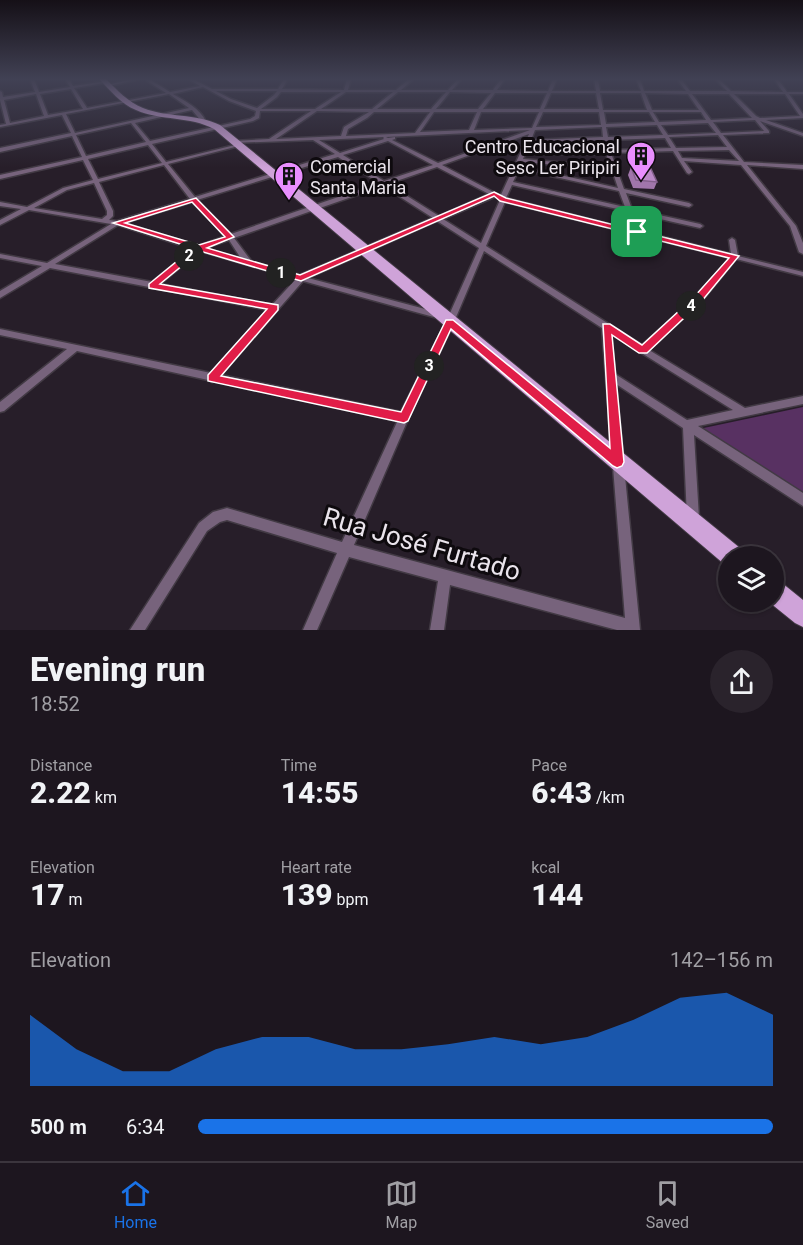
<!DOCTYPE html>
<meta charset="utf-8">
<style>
:root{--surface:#1d161f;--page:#2a232c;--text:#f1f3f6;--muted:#a09fa4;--line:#3b353d;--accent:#1a73e8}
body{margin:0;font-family:Roboto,sans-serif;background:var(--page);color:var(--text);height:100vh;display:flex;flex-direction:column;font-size:22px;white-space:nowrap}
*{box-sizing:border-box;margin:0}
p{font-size:20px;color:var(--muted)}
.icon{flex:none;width:33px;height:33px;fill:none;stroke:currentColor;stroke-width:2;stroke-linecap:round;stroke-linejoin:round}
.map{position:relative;height:630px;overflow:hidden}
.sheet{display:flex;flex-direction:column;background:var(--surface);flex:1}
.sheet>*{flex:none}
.fabs{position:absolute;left:718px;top:546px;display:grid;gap:12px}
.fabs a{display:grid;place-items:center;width:66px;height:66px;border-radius:50%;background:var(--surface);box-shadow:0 2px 4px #0004,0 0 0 2px var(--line);font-size:30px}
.pin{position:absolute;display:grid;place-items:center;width:51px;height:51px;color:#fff;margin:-26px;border-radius:12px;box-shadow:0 3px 9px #0006}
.km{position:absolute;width:30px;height:30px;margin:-15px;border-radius:50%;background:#222;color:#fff;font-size:16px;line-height:30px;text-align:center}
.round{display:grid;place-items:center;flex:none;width:63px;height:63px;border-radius:32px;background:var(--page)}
.summary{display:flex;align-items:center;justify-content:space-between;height:102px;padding:0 30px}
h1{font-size:33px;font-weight:800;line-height:45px}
.figures{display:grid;grid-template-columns:repeat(3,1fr);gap:9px;height:102px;padding:6px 30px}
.figures div{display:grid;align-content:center}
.figures b{font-size:30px;font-weight:800}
.figures small{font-size:16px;font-weight:400}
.figures p{font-size:16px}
.chart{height:168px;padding:12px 30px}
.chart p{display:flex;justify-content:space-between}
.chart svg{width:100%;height:108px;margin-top:6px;fill:var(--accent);opacity:.7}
ul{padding:0 30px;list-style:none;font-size:20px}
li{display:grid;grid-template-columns:96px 72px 1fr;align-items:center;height:45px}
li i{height:15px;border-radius:8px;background:var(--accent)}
.dock{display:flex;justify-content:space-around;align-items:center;height:84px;border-top:2px solid var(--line);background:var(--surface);font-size:16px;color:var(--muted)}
.dock a{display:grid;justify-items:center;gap:3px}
.dock .active{color:var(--accent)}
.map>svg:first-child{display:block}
</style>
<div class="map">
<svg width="803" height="630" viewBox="0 0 803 630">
<rect width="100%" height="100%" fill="#271e29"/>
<polygon fill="#583162" points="803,407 803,497 699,429"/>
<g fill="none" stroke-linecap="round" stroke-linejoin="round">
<g stroke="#423a44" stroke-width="3">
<g id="minor">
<path d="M30 79H34L39 92 70 87 65 79H69L73 86 106 81 105 83 74 88 87 108 166 93 144 79H149L170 92 200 86 188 79H193L212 89H278L284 79H288L282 89 344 90 347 79H351L348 90H396L409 79H414L401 90H448L458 79H462L452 90H493L501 79H505L497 90 548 91 553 79H557L552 91H596L594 79H598L600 91H641L636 79H640L644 91H686L677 79H681L690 91H727L715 79H719L731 91 783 92 774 79H778L787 92H803V94H789L803 114V118L766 120 803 133V136L760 121 769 131V133L723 135 744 162 803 165V169L747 165 796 226 803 243V254L799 252 790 226 741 165 684 161 692 172 689 174 687 173 673 151 611 153 624 189 689 203 692 205 689 207 626 193 632 209 700 224 703 226 700 228 633 213 640 231 731 254 729 240 732 238 735 240 738 256 803 272V276L736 259 701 302 649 350 745 408 803 396V404L698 426 803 493V506L694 435 699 518 697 522 693 524 689 522 687 518 683 428 616 384 640 630H617L450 585 444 630H430L438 581 349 557 317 630H303L337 553 227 520 220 522 207 531 145 630H130L199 523 213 512 227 508 342 542 398 420 215 381 212 382 208 380 77 351 4 411 0 412V402L67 349 0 335V329L211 373 268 310 155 288H152L149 287 50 268 0 298V291L42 266 0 258V254L47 263 111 224 29 210 0 225V220L21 209 0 206V202L27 207 63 188 93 180 83 160 0 179V175L82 157 72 136 0 152V148L71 133 62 115 0 127V125L6 124 0 100V91L2 92 3 97 35 92ZM203 87 229 101 256 111 255 116 250 119 150 141 135 123 192 110 202 122H206C201 109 185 101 173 94ZM71 89 83 109 48 115 40 94ZM216 91H277L274 95 257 108 231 99ZM281 92H341L315 109H261L277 97ZM346 92H393L372 109H321ZM398 92H446L431 109H377ZM450 92 491 93 478 109H436ZM495 93H547L540 109H483ZM551 93H596L599 109H544ZM600 93H641L647 110H603ZM645 93 688 94 699 110H652ZM36 94 44 116 10 123 4 100ZM169 94 189 108 75 133 66 114ZM692 94H729L752 118 711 120ZM734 94H785L800 116 760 118 756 116ZM260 111H311L269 139 234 141 232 142V143L313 140 335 154 195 197 168 164 239 146V144L166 162 152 144 253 121 259 118ZM317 111 369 112 344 127 341 136 276 139ZM374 112H430L415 133 346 136 348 129 367 118ZM434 112H477L469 130 420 132ZM481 112H539L532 128 474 130ZM543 112H599L601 125 536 127ZM604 112H649L655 122 606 124ZM653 112H701L706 120 659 122ZM755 120 764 131 721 133 713 122ZM131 123 146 142 86 156 76 135ZM708 123 716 133 668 135 661 125ZM657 125 663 135 608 137 606 127ZM602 127 603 137 531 140 535 130ZM530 130 438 163 392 140 395 139V137L388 138 386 137ZM529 134 499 199 500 200 481 243 443 219 499 195 442 165ZM718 135 727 147 676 148 669 137ZM384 137 383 138 384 139 340 153 319 140ZM665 138 671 148 610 150 608 140ZM604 140 605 150H527L530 143ZM388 141 433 165 384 181 343 155ZM148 145 162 163 98 179 88 159ZM729 150 739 161 682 158 678 151ZM525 154H606L611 167 523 159ZM338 157 379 183 231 234 197 200ZM522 162 612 170 618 188 520 166ZM164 165 190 199 117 221 109 220 113 216V211L99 182ZM437 167 489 194 439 216 388 184ZM519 169 619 191 625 207 513 182ZM94 183 107 211V215L102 219 34 208 67 190ZM512 185 626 211 633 230 506 198ZM383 186 433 218 300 275 252 262 234 238ZM192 202 226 236 198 246 124 223ZM505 202 730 258 695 298 642 345 486 246ZM437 221 479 248 446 322 401 412 221 375 303 281 441 319 444 318 445 316 444 314 308 278ZM118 225 193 249 152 282 55 264ZM229 240 242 260 205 248ZM200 251 296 279 272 305 160 284ZM484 251 602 328 625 618 354 545 409 417 454 322ZM611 334 733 410 687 420 615 374Z"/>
<polygon points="132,79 141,79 109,86 107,85"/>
</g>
</g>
<g stroke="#423a44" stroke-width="2">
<g id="primary">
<path d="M99 79H106C117 90 128 102 143 108 168 118 195 113 220 125L740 548 742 556H729V565L724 564 214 129C190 116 161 121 136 110 121 104 110 90 99 79Z"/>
<polygon points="774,580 782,583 803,600 803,627 795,623 769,602 774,602"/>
</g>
</g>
<use href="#minor" fill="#77637c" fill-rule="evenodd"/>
<use href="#primary" fill="#cfa3d9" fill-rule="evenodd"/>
</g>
<polygon fill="#a176ab" points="631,167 657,182 654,189 633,188 628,175"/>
<polygon fill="#bb89c7" stroke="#83608b" stroke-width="1.5" points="631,167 651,169 657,182 636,180"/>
<linearGradient id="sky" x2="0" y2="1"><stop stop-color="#151017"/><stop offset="0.47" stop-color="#414154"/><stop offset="1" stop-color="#414154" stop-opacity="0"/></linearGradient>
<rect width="803" height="168" fill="url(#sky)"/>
<path fill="#e11d48" stroke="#fff" stroke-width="1.5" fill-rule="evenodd" d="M494 192 506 198 739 256 701 302 647 353H639L612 335 624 462 622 466 617 468 613 466 451 329 408 421 404 423 208 381V375L267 309 149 288V284L193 248 113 223 196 198 234 237 207 248 300 275ZM494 196 500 201 729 258 694 297 642 345 610 324H603L610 448 453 320H446L445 322 401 412 221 376 278 310V305L160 284 200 251 301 281ZM192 202 225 237 199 245 125 223Z"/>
<defs>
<g id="building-pin" transform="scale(1.5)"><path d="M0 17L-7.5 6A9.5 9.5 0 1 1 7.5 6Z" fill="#e98efe" stroke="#0e0a0e"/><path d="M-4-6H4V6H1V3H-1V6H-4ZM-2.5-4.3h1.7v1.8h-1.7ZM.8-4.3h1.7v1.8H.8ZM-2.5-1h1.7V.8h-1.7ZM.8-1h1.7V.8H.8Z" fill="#111"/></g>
</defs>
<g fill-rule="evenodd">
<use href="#building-pin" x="641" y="156"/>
<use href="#building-pin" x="289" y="176"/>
</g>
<g text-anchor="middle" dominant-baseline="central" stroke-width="6" stroke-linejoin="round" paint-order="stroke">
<g font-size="18" fill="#eae4ec" stroke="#0e0a0e" text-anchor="end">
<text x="620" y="146">Centro Educacional<tspan x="620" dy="21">Sesc Ler Piripiri</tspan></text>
<text x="310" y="166" text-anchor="start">Comercial<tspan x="310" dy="21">Santa Maria</tspan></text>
</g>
<g font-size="26" fill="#eae4ec" stroke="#0e0a0e">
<text transform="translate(422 544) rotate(16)">Rua José Furtado</text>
</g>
</g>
</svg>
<div class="fabs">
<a><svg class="icon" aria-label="layers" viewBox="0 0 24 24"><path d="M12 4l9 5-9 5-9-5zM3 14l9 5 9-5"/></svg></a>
</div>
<div class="pin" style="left:637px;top:232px;background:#1e9e55"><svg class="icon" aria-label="arrive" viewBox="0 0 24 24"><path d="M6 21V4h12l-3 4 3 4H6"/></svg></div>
<b class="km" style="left:281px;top:273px">1</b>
<b class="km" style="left:189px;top:256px">2</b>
<b class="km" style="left:429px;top:366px">3</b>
<b class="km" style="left:691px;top:306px">4</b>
</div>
<section class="sheet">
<div class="summary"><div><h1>Evening run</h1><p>18:52</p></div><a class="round"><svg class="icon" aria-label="share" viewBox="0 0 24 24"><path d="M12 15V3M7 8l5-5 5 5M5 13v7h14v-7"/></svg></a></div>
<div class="figures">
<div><p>Distance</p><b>2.22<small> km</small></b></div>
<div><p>Time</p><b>14:55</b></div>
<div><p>Pace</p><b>6:43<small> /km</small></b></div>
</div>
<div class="figures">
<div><p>Elevation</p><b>17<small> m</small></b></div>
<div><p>Heart rate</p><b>139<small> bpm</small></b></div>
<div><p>kcal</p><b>144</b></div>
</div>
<div class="chart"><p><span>Elevation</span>142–156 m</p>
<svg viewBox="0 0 160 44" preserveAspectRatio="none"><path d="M0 44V15L10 29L20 38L30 38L40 29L50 24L60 24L70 29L80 29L90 27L100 24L110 27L120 24L130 17L140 8L150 6L160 15V44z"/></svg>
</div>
<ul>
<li><b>500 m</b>6:34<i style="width:100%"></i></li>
</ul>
</section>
<nav class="dock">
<a class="active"><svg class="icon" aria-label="home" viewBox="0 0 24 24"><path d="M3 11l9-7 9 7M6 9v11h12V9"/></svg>Home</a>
<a><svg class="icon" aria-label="map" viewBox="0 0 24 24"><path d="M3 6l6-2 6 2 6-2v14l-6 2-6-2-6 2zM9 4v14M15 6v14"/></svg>Map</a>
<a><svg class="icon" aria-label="saved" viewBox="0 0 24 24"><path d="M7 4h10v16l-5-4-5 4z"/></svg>Saved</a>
</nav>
